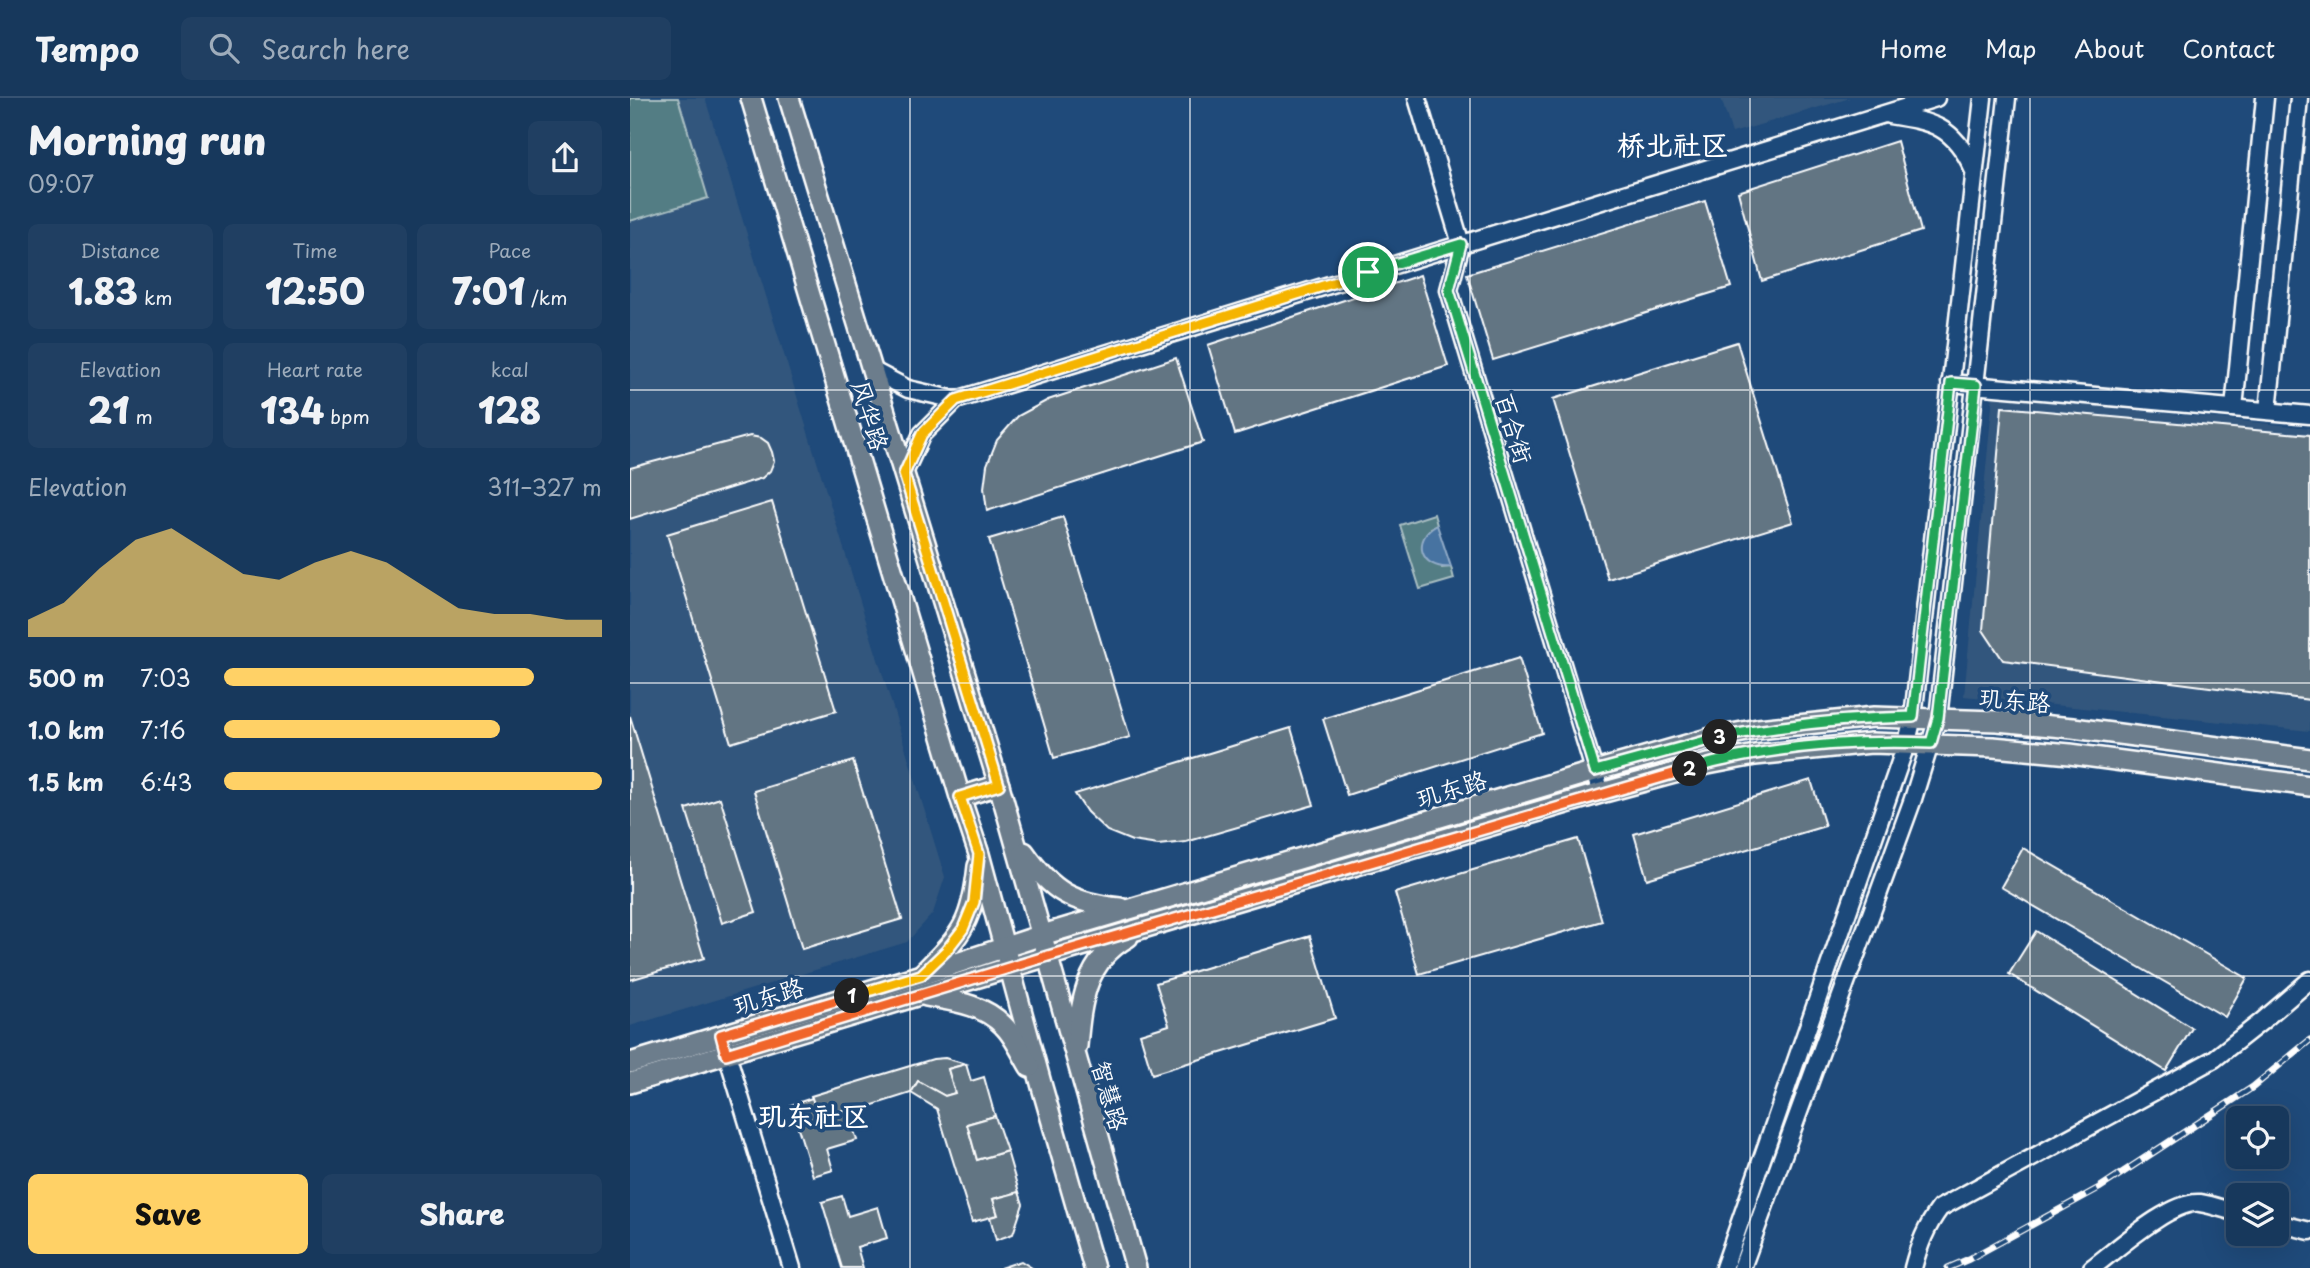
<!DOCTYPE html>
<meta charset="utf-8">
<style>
:root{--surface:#17385c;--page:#203f62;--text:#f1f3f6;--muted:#9eacbb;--line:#365272;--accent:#ffd166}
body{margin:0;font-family:"Playpen Sans","LXGW WenKai TC",sans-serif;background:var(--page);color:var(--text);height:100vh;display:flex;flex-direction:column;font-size:26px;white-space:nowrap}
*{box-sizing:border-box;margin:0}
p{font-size:23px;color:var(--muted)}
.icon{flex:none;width:38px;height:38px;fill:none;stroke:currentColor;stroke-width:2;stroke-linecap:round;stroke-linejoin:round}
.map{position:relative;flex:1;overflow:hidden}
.side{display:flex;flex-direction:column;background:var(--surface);width:630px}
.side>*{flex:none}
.tools{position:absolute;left:1596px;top:1008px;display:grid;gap:14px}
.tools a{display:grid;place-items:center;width:63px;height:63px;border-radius:10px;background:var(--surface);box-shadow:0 7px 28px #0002,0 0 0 2px var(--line);font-size:35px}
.pin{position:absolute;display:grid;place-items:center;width:60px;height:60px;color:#fff;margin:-30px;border:4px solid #fff;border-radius:50%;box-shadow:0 2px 7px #0007}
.km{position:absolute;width:35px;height:35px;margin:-18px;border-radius:50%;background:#222;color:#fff;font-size:19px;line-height:35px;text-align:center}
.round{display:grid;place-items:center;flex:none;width:74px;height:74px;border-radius:10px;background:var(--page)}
.overview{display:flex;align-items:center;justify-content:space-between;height:119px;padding:0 28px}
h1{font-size:38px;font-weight:800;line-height:52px}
.metrics{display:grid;grid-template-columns:repeat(3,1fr);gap:10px;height:119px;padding:7px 28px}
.metrics div{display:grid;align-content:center;border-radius:10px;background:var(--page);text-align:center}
.metrics b{font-size:35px;font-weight:800}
.metrics small{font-size:19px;font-weight:400}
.metrics p{font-size:19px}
.chart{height:196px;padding:14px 28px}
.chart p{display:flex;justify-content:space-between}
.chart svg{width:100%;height:126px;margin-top:7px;fill:var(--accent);opacity:.7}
.primary-button{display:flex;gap:14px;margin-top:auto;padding:14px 28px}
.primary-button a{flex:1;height:80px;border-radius:10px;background:var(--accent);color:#111;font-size:28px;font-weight:800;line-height:80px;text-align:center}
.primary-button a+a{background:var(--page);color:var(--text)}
ul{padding:0 28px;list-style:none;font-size:23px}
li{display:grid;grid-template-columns:112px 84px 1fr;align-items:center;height:52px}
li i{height:18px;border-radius:9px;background:var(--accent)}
header{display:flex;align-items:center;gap:42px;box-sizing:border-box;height:98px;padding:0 35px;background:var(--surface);border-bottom:2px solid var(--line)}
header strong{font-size:33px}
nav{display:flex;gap:38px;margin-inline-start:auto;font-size:24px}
.search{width:490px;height:63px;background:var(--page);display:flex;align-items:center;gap:18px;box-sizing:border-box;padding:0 24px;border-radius:10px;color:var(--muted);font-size:26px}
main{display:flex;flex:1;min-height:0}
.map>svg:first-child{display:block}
</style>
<header>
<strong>Tempo</strong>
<div class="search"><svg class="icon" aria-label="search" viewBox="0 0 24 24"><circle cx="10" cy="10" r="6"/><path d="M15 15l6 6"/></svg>Search here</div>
<nav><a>Home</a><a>Map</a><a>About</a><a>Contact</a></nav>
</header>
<main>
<section class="side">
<div class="overview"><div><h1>Morning run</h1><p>09:07</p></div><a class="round"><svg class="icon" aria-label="share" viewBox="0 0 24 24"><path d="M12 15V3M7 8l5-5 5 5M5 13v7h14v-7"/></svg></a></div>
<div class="metrics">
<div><p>Distance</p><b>1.83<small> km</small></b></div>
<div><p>Time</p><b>12:50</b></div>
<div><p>Pace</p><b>7:01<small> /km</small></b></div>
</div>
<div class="metrics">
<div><p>Elevation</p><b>21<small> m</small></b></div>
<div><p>Heart rate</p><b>134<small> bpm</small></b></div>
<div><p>kcal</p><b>128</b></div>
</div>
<div class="chart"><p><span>Elevation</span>311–327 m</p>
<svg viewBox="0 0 160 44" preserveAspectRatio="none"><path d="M0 44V38L10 32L20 20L30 10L40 6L50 14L60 22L70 24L80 18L90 14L100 18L110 26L120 34L130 36L140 36L150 38L160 38V44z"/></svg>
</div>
<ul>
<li><b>500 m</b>7:03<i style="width:82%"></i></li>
<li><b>1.0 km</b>7:16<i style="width:73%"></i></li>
<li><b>1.5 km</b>6:43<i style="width:100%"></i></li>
</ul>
<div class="primary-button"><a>Save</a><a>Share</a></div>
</section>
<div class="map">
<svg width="1680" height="1170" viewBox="0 0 1680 1170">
<rect width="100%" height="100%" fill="#1f4a7a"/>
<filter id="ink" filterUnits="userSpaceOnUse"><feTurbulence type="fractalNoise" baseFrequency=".0143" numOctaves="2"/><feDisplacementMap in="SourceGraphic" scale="14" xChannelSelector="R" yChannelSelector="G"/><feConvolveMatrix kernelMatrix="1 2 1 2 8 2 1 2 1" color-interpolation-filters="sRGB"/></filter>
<g filter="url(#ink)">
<g fill="#33577d">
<polygon points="0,0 75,0 315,779 303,815 277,844 0,928"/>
<polygon points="1091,0 1220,0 1102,35"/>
<polygon points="1363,298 1680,330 1680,633 1334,598"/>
</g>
<g fill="#537d84" stroke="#a9bec2" stroke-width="2">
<polygon points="0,0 48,0 78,100 0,123"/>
<polygon points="804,416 807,427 801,430 812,470 821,469 824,481 790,491 770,427"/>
</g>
<path fill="#4773a1" stroke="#91abc7" stroke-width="2" d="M807 427 821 469C790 472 781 441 807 427Z"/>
<g fill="#627583" stroke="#fff" stroke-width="2">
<polygon points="1267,43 1291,133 1132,183 1108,94"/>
<polygon points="1075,103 1101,189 863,262 837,176"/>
<polygon points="790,177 818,268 605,336 578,247"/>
<polygon points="1107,244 1163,424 978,481 923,301"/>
<polygon points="546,260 573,344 357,413 354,390 357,367 367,342 388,318 418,302"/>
<polygon points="1372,309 1680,337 1680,602 1373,562 1353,532"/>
<polygon points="120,338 131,340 138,345 142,354 144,363 140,373 132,380 0,421 0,370"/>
<polygon points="142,404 206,613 101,645 37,436"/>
<polygon points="433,419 500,639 424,660 359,441"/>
<polygon points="889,560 912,635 717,697 693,621"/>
<polygon points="0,618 74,860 0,882"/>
<polygon points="661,630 684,707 556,744 528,747 502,743 477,733 457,714 445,696"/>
<polygon points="223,663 272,821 172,851 124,693"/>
<polygon points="1181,682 1195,728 1017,781 1004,736"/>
<polygon points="90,700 126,814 92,825 56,711"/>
<polygon points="948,741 972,823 789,876 765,795"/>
<polygon points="1393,750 1617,880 1595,919 1371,789"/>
<polygon points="1406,833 1562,930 1536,973 1379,876"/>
<polygon points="680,838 705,920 522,976 510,936 539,927 526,885"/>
<polygon points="315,960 336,966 318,971 325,995 315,998 288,983 281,995 218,1015 217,1011 188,1020 181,998 303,961"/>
<polygon points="336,966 341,983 354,979 365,1018 337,1026 347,1062 377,1053 389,1094 363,1101 368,1117 342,1124 307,1011 281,995 288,983 315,998 325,995 318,971"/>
<polygon points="182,1000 188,1020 217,1011 227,1042 197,1051 203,1072 183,1078 161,1007"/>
<polygon points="365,1018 377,1053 347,1062 337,1026"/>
<polygon points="389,1094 393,1106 383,1136 366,1142 360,1119 368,1117 363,1101"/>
<polygon points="212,1098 218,1118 248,1109 257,1140 227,1149 233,1170 212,1170 192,1104"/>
<polygon points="391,1163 402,1170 370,1170"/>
</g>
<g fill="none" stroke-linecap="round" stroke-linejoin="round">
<g stroke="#fff" stroke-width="21">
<g id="minor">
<polyline points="787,0 831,146 819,192 971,695"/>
<path d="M1259 17C1303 24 1324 28 1343 71"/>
<polyline points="242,272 278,291 326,302"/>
<polyline points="1320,285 1680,317"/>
<polyline points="1604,310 1635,0"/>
<polyline points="1638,313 1669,0"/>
<polyline points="274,375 292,336 326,302 1306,0"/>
<polyline points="94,946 162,1170"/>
<polyline points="1647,1125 1680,1133"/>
<polyline points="1094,1170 1277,644 1283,619 1353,0"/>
<polyline points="1112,1170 1283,701 1308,620 1377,0"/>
<path d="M1283 1170C1289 1147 1296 1129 1310 1110L1584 961 1631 924 1680 882"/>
<path d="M1462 1170C1486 1152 1541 1102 1570 1105 1583 1107 1596 1112 1608 1115"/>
</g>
</g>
<g stroke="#fff" stroke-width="24">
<g id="major">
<polyline points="121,0 330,699 349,756 412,989 464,1170"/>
<polyline points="159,0 369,687 506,1170"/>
<polyline points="330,699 369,687"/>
<path d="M394 754C422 794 442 805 490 810"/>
<path d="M294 874C334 835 342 823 348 768"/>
<path d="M296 898C323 903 353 906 373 927 384 937 392 956 400 969"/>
<path d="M447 948C451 904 455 863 498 839"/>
<polyline points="0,965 291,877 412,837 965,673 1081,640 1128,631 1244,619 1367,623 1443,630 1680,661"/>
<polyline points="0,985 418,858 971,695 1078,666 1125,657 1241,645 1363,649 1440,656 1680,688"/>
</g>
</g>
<use href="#minor" stroke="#1f4a7a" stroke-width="16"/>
<use href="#major" stroke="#6c7d8c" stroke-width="19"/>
<g stroke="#fff" stroke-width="7">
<polyline id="rail" points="1318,1170 1339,1161 1469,1090 1623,989 1680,942"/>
</g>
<use href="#rail" stroke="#1f4a7a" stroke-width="4.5" stroke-dasharray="13" stroke-linecap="butt"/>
</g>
</g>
<g fill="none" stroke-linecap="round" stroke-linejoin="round" filter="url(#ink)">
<g stroke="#fff" stroke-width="14">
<polyline id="split-1" points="222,898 291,877 316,853 333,831 344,804 349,756 330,699 369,687 274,376 292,336 326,302 738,174"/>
</g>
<g stroke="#fff" stroke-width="14">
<polyline id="split-2" points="222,898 91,937 96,956 418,858 1060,671"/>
</g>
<g stroke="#fff" stroke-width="14">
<path id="split-3" d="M1060 671C1136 649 1222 642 1301 645L1308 620 1346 287 1321 285 1283 619C1218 620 1154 627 1090 639"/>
</g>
<g stroke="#fff" stroke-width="14">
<polyline id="split-4" points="738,174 831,146 819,192 965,673 1090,639"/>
</g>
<use href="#split-1" stroke="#f5b400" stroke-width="9"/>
<use href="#split-2" stroke="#f0652b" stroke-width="9"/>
<use href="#split-3" stroke="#22a559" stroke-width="9"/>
<use href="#split-4" stroke="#22a559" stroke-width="9"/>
</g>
<path fill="none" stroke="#fff" stroke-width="2" stroke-opacity="0.55" d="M280 0V1170M560 0V1170M840 0V1170M1120 0V1170M1400 0V1170M0 292H1680M0 585H1680M0 878H1680"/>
<g text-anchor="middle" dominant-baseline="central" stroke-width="7" stroke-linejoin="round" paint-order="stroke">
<g font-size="24" fill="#fff" stroke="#1f4a7a">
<text transform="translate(241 317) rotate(73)">风华路</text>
<text transform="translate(885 330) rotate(73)">百合街</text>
<text transform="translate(1385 601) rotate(5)">玑东路</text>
<text transform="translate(821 690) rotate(-17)">玑东路</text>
<text transform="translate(138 897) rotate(-17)">玑东路</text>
<text transform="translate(481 997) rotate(74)">智慧路</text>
</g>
<g font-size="28" font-weight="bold" fill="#fff" stroke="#1f4a7a">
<text x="1043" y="45">桥北社区</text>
<text x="184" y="1016">玑东社区</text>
</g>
</g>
</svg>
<div class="tools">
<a><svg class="icon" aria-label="locate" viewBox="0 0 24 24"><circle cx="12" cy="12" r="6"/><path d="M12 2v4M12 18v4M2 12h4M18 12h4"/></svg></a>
<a><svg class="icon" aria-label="layers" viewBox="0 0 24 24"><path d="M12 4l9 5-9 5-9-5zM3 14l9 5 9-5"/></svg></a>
</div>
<div class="pin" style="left:738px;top:174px;background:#1e9e55"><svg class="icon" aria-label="arrive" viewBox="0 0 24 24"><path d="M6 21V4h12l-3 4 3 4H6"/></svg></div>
<b class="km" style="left:222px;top:898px">1</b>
<b class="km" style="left:1060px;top:671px">2</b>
<b class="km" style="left:1090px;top:639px">3</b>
</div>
</main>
